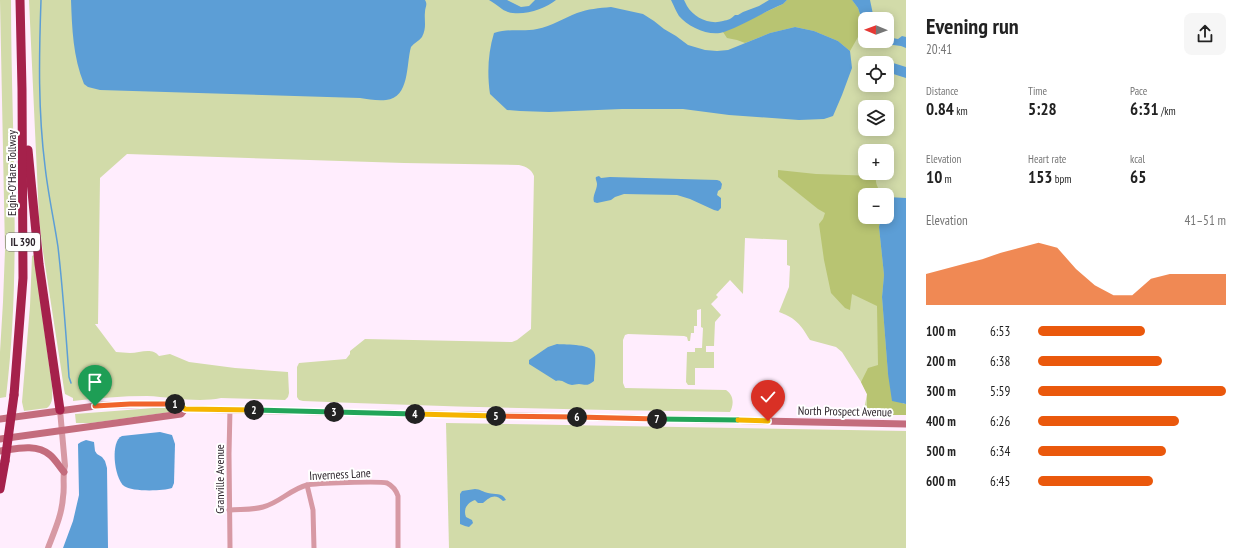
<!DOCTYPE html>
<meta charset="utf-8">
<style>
:root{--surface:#fff;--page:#f6f6f6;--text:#222;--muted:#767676;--accent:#ea580c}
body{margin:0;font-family:"PT Sans Narrow",sans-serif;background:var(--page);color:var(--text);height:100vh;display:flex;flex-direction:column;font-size:15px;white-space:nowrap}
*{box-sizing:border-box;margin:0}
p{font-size:13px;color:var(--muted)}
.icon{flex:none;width:22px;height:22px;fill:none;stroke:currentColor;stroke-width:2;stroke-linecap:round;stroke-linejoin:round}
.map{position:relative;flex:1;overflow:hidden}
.side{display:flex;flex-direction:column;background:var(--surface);width:340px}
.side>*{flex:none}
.needle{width:26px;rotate:271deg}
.buttons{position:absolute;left:858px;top:12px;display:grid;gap:8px}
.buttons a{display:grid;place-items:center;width:36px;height:36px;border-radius:8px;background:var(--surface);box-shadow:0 2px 10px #0003;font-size:20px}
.pin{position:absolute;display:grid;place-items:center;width:34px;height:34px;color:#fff;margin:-41px -17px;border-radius:50% 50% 50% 0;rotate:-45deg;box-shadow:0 0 4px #0007}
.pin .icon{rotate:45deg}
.km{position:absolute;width:20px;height:20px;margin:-10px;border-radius:50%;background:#222;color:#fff;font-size:11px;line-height:20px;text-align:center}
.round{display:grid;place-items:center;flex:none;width:42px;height:42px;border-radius:8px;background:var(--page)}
.head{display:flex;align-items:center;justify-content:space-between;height:68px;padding:0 20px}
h1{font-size:22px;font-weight:700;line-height:30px}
.metrics{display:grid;grid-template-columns:repeat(3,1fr);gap:6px;height:68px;padding:4px 20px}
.metrics div{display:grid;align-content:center}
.metrics b{font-size:17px;font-weight:700}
.metrics small{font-size:11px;font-weight:400}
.metrics p{font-size:11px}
.chart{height:112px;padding:8px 20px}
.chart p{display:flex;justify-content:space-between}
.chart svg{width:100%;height:72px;margin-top:4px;fill:var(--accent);opacity:.7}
ul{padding:0 20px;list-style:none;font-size:13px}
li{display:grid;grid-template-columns:64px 48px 1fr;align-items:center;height:30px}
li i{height:10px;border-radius:5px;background:var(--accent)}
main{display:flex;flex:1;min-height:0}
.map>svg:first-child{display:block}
</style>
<main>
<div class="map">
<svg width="906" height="548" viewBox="0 0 906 548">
<rect width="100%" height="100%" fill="#ffedfd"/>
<g fill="#d2dba9" fill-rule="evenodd">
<path d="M0 0H11C11 132 22 266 6 397L0 398V352L3 302 5 250Z"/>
<path d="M29 0H906V415H863L867 394 861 382 842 352 836 347 810 340C800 324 797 319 779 312L789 287 790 266 787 265V240L745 238 743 294 730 280 716 295 718 297 711 304 721 315 715 322 714 346H706V352H714V368H695V385H688L686 382 687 352H695V348H702L703 328 701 327V309L697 310V326H694V333H691L690 341H688L687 337 684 336 628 334 625 335 623 340V383L625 388 726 390C734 395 734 405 730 412 587 410 445 407 303 401L299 400 297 397V367L299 363 346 359 350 354V351L365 339 512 342 517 340 531 329 534 176C531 169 527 167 519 165L404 163 127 154 100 178 98 324H95L116 352C121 352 125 353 130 353 140 353 152 347 159 356L170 354 189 362 235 368 288 372 289 393 288 397 285 400 221 398C197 403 171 397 147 396 122 396 97 398 73 401V398L65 394 64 389 60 362 42 245 39 218ZM865 19H887V41H865ZM865 63H887V85H865ZM865 107H887V129H865ZM865 151H887V173H865ZM865 195H887V217H865Z"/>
<path d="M34 255 52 386C52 394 54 403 47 408L24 411 22 402 30 306 32 256Z"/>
<polygon points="167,407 178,407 178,411 91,423 76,423 75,414"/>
<polygon points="446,423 906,431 906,548 449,548"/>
</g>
<g fill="#b8c472">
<polygon points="787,0 852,0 858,8 860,14 860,26 862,30 850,51 838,41 814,31 795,27 770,33 745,43 737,40 727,38 723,32 783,4"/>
<path d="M778 170 816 174 876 176C875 184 878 189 884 195H865V217H881L879 227 884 275 882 297 888 374 903 404H906V415H869L867 411V394L861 382 868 368 878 365 877 306 852 294 850 310 845 308 831 293 824 260 819 224 823 219 825 213 818 209 778 177Z"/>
</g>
<g fill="#5c9ed6">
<path d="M71 0H425C428 5 425 7 425 12 424 21 427 27 422 37 419 41 414 43 411 47 406 64 410 98 386 100 377 101 368 99 360 98L100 90 88 87 84 84C73 57 72 28 71 0Z"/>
<path d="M489 0H507L521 7 529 6 535 0H556C544 10 516 19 502 9 498 6 494 3 489 0Z"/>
<path d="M671 0H684C685 2 686 4 687 6 694 18 710 25 723 21 728 20 731 19 735 15H738L743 12 759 6 769 0H787L783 4C763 12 744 25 724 32 710 37 688 27 679 16 677 13 673 4 671 0Z"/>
<polygon points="852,0 870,0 874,19 865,19 865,37 860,26 860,14 858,8"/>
<path d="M611 7 643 14 654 21 664 29 676 36 688 45 705 50 717 51 728 50 770 33 795 27 814 31 838 41 850 51 852 68 842 95 833 116 824 119 799 120 729 115 683 109H622L549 112 520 111 507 110 490 94C487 73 488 53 494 33 510 28 523 32 537 29 552 26 564 18 577 13 588 9 599 8 611 7Z"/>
<polygon points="902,36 906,37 906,48 901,46 878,43 875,41 887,41 887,37 898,39"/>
<polygon points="877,58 906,67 906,78 887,72 887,63 872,63 873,60"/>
<path d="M599 176 601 178 610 177 717 180 720 181 722 184 721 189 718 191 717 195 721 198V208L718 211 714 210 690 199 677 195 624 194 615 197 611 200 597 203 594 202C592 196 597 190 597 184 597 181 595 179 596 177Z"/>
<polygon points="887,197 906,198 906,404 892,401 888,374 882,297 884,275 879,227 881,217 887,217"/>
<path d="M557 344C567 345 593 343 595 355 596 363 594 373 594 381 588 386 586 385 579 384 576 384 574 385 572 385 565 384 563 379 556 381L529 364V360L548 347Z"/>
<path d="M160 432 172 435 175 444 174 483 172 488C163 491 132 492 124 486 114 478 110 441 122 436Z"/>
<polygon points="86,440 94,442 95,451 97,454 102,457 105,461 107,468 108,548 63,548 73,521 79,495 78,444 81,442"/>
<path d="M475 489C480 489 483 492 488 493 495 495 502 492 506 500L503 501C495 493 490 497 483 503H478L475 500C467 503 463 509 466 517L472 520 473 523 469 527 465 526 460 524V494L462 491Z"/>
</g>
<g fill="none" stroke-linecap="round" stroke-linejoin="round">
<path stroke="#5c9ed6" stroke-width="1.5" d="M41 0C39 56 38 111 45 166 48 194 54 220 58 247 63 290 66 334 69 377L71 383"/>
<g stroke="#d799a4" stroke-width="5">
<polyline points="230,409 229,454 230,548"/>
<polyline points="307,485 313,510 314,548"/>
<path d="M229 510C240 509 253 510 263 507 279 503 291 489 307 485 315 483 380 481 387 483 393 486 396 490 398 496V548"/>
</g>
<path stroke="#d799a4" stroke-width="6" d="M48 548C54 532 62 515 63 497 65 487 62 476 65 466L60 410"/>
<g stroke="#c46c7d" stroke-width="7">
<polyline points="0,419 103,405 180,404 185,409 906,424"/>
<polyline points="0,439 181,414 185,409"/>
<path d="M0 451C15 449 36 443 50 455 55 459 59 466 64 472"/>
</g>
<g stroke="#a5214b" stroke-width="9">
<polyline points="28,150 39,264 60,410"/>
<polyline points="14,395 23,278 22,89 20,0"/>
<polyline points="0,489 5,461"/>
</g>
<polyline stroke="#a5214b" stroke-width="9" points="5,461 14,395"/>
</g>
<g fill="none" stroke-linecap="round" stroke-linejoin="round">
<g stroke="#fff" stroke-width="8">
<polyline id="split-1" points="95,406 130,404 175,404"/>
</g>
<g stroke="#fff" stroke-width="8">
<polyline id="split-2" points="175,404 180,404 185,409 254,410"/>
</g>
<g stroke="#fff" stroke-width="8">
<polyline id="split-3" points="254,410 334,412"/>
</g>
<g stroke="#fff" stroke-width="8">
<polyline id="split-4" points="334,412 415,414"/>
</g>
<g stroke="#fff" stroke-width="8">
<polyline id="split-5" points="415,414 496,416"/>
</g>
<g stroke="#fff" stroke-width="8">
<polyline id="split-6" points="496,416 577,417"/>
</g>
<g stroke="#fff" stroke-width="8">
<polyline id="split-7" points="577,417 657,419"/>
</g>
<g stroke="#fff" stroke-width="8">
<polyline id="split-8" points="657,419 738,420"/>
</g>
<g stroke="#fff" stroke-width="8">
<polyline id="split-9" points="738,420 768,421"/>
</g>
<use href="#split-1" stroke="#f0652b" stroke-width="5"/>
<use href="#split-2" stroke="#f5b400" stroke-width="5"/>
<use href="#split-3" stroke="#22a559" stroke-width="5"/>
<use href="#split-4" stroke="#22a559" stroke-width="5"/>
<use href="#split-5" stroke="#f5b400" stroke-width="5"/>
<use href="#split-6" stroke="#f0652b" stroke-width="5"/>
<use href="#split-7" stroke="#f0652b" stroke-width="5"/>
<use href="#split-8" stroke="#22a559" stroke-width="5"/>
<use href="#split-9" stroke="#f5b400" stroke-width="5"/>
</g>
<g text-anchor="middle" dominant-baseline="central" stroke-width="4" stroke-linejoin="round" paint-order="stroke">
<rect fill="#fff" stroke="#6c666b" stroke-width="1" x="6" y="233" width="34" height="18" rx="3"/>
<g font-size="11" font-weight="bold" fill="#2d252c">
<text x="23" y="242">IL 390</text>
</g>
<g font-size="12" fill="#2d252c" stroke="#fff">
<text transform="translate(11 173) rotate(-90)">Elgin-O'Hare Tollway</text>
<text transform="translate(845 411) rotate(1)">North Prospect Avenue</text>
<text transform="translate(340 474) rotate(-3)">Inverness Lane</text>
<text transform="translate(219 479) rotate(-90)">Granville Avenue</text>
</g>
</g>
</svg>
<div class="buttons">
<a><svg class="needle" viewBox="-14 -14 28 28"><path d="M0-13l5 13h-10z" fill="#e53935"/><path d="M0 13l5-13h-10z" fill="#767676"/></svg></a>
<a><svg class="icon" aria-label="locate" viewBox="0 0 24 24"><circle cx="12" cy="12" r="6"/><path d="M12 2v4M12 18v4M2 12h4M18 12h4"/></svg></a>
<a><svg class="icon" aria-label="layers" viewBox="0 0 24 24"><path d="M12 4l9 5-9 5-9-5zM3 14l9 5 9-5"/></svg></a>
<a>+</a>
<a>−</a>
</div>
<div class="pin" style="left:95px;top:406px;background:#1e9e55"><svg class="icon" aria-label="arrive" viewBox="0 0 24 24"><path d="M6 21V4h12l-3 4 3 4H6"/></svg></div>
<div class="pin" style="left:768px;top:421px;background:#d93025"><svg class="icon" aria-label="check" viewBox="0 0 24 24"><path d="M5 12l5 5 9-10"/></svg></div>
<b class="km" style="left:175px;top:404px">1</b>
<b class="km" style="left:254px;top:410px">2</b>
<b class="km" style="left:334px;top:412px">3</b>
<b class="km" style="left:415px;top:414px">4</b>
<b class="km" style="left:496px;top:416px">5</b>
<b class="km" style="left:577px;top:417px">6</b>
<b class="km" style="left:657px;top:419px">7</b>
</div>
<section class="side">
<div class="head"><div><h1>Evening run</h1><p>20:41</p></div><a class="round"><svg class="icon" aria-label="share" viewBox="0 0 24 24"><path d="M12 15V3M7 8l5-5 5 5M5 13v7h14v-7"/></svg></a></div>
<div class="metrics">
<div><p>Distance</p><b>0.84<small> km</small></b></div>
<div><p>Time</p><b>5:28</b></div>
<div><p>Pace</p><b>6:31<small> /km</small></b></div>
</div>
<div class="metrics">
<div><p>Elevation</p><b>10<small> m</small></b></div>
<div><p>Heart rate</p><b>153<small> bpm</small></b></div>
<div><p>kcal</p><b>65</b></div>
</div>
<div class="chart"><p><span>Elevation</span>41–51 m</p>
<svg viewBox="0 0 160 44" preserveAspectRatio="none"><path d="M0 44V25L10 22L20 19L30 16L40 12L50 9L60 6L70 9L80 22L90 32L100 38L110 38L120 28L130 25L140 25L150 25L160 25V44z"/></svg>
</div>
<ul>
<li><b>100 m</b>6:53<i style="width:57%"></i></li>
<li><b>200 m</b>6:38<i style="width:66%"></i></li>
<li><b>300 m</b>5:59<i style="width:100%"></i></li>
<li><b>400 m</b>6:26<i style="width:75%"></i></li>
<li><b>500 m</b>6:34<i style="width:68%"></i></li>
<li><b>600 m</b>6:45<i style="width:61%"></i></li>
</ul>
</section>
</main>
